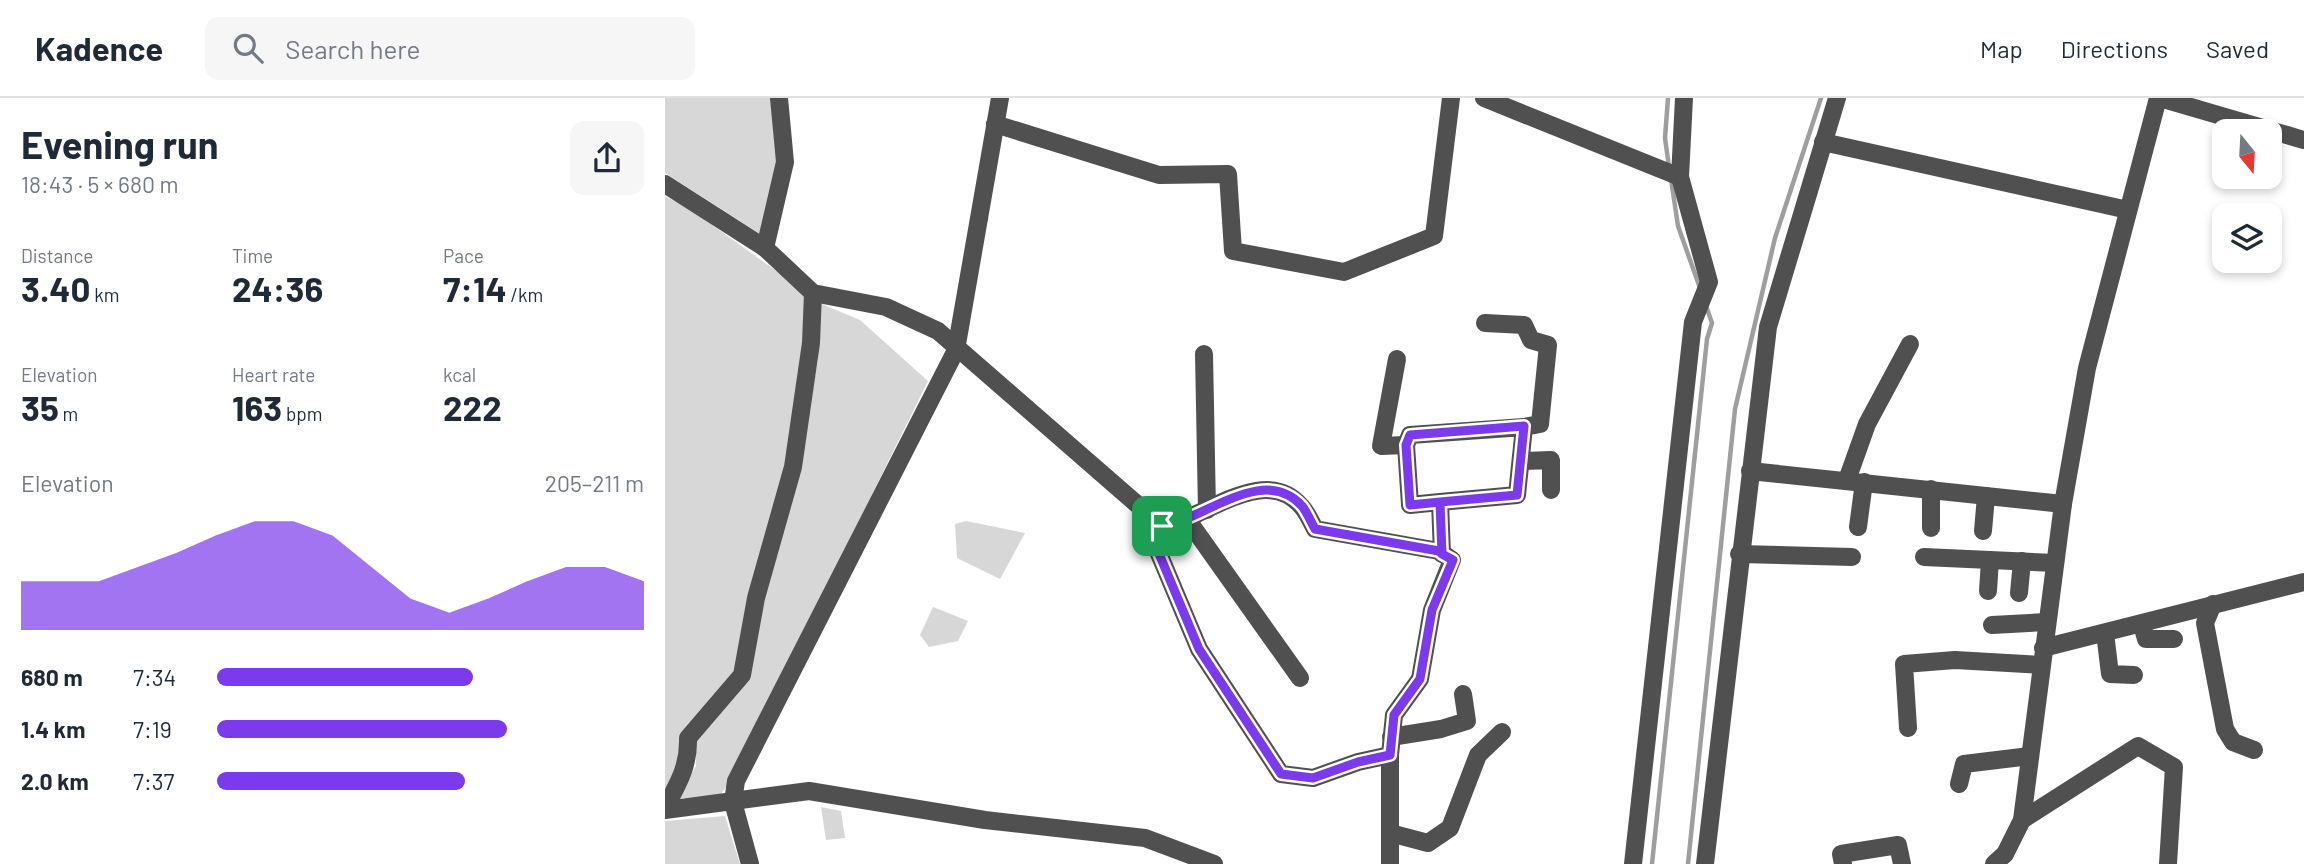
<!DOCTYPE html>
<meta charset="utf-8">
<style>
:root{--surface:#fff;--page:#f6f6f7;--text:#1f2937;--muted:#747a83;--line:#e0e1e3;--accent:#7c3aed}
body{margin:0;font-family:Barlow,sans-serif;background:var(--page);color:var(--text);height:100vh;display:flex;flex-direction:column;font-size:26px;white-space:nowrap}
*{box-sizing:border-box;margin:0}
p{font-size:23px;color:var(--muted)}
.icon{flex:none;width:38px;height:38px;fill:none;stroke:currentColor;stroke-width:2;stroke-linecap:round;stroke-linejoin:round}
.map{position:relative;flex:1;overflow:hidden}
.panel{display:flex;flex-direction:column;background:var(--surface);width:665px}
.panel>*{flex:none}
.needle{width:46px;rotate:162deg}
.tools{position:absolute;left:1547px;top:21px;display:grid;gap:14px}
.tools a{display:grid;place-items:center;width:70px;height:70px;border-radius:14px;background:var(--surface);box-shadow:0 4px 10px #0003;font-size:35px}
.pin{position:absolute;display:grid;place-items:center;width:60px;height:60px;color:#fff;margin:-30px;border-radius:14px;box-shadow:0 4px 10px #0006}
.round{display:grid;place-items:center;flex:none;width:74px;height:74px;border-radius:14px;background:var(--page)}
.headline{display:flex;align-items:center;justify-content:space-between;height:119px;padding:0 21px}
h1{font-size:38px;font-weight:700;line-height:52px}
.stats{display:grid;grid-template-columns:repeat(3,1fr);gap:10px;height:119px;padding:7px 21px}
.stats div{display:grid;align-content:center}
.stats b{font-size:35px;font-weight:700}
.stats small{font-size:19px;font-weight:400}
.stats p{font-size:19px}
.chart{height:196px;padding:14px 21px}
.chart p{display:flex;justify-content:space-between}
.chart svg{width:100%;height:126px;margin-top:7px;fill:var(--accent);opacity:.7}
ul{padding:0 21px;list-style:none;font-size:23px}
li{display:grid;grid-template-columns:112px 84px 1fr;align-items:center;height:52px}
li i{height:18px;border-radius:9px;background:var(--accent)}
header{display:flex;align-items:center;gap:42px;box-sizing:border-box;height:98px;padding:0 35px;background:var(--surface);border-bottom:2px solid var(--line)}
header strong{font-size:33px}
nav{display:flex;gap:38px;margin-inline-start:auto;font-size:24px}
.search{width:490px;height:63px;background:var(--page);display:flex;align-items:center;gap:18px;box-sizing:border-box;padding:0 24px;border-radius:14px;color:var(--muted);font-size:26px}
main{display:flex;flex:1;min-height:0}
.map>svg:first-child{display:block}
</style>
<header>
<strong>Kadence</strong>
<div class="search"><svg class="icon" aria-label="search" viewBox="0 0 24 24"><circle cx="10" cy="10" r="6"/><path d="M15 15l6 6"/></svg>Search here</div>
<nav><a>Map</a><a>Directions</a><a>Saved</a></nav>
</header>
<main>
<section class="panel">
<div class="headline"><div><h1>Evening run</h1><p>18:43 · 5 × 680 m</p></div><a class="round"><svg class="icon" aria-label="share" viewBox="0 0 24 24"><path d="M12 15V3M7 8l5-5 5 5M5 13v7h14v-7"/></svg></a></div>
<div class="stats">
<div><p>Distance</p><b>3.40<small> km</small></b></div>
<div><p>Time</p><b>24:36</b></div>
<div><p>Pace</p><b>7:14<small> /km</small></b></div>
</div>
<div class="stats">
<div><p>Elevation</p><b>35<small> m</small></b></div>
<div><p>Heart rate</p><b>163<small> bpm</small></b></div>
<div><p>kcal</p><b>222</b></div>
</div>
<div class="chart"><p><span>Elevation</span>205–211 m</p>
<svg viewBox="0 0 160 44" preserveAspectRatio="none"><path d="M0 44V27L10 27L20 27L30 22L40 17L50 11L60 6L70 6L80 11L90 22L100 33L110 38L120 33L130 27L140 22L150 22L160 27V44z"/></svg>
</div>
<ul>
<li><b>680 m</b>7:34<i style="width:60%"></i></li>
<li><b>1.4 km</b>7:19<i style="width:68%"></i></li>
<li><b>2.0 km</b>7:37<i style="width:58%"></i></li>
</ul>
</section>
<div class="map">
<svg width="1639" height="766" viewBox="0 0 1639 766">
<rect width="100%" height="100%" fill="#fff"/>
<g fill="#d7d7d7">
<polygon points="0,0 106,0 114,63 100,139 0,75"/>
<polygon points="0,98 25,111 139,193 143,218 125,364 72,574 0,698"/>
<polygon points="152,204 195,222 263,283 65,684 55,697 11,701 31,668 30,645 75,591 132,385 153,261"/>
<polygon points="301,423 360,435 335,481 292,460 290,426"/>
<polygon points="268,509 303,523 293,543 264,549 255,537"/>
<polygon points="156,709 176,713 180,740 161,742"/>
<polygon points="60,718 75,766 0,766 0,723"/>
</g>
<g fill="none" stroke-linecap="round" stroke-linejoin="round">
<g stroke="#9e9e9e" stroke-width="4.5">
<polyline points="1003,0 1000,40 1004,69"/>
<polyline points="1006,81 1013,128 1035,190"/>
<polyline points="987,766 1042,241 1047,225 1041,208"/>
<polyline points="1023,766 1070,311 1110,140 1156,0"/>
</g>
<g stroke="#505050" stroke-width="18">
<polyline points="819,0 1015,79"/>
<polyline points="1495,0 1639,42"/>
<polyline points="330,26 494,77 563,76 568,153 679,174 769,138 786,0"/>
<polyline points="1158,44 1463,112"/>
<polyline points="0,86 100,150 148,195 221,209 273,233 497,428"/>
<polyline points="100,150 120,64 114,0"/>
<polyline points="820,225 859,227 866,242 883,247 875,326 859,329"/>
<polyline points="539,256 542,412"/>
<polyline points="732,261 716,348 741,347"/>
<polyline points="856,363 886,362 886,392"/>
<polyline points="1085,373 1398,406"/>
<polyline points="1182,382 1202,326 1245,246"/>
<polyline points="1266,391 1266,430"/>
<polyline points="775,404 745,407 741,347 745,337 859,329 852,397 775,404 777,456"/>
<polyline points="522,421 635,580"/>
<path d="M497 428C538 422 599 365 636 408 642 414 646 424 650 431L774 453 787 462 767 512 755 581 729 617 725 657"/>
<polyline points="497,428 492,451 534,551 616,676 648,680 693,664 725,657 725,766"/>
<polyline points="1193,429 1199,384"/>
<polyline points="1318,433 1321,398"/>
<polyline points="1074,456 1187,459"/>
<polyline points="1259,459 1390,465"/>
<polyline points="1323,493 1325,462"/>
<polyline points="1354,495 1357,463"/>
<polyline points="1548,506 1540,525 1560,631 1568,644 1589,652"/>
<polyline points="1327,527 1381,524"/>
<polyline points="1477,527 1481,541 1509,541"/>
<polyline points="1440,535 1445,576 1469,577"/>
<polyline points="1378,550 1639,484"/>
<polyline points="1243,630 1239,566 1290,562 1376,567"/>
<polyline points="726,639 776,631 802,623 798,596"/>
<polyline points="1294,686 1299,666 1365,658"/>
<path d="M0 710C13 686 24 668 23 640L77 577 91 500 128 369 146 245 148 195"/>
<polyline points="0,712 144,693 320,722 480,740 549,766"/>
<polyline points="1357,722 1473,648 1509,669 1503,766"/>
<polyline points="725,735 763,745 785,730 813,657 837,634"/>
<polyline points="85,766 68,704 71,683 291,252 335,0"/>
<polyline points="968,766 1028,224 1044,184 1015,79 1019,0"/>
<polyline points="1040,766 1103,229 1172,0"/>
<polyline points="1178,766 1176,756 1233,747 1237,766"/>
<polyline points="1329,766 1340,756 1357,722 1398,406 1422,270 1493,0"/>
</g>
</g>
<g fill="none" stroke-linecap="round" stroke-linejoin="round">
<g stroke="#fff" stroke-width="14">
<path id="route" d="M497 428C539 422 599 365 637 408 642 414 646 424 650 431L774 453 777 456 775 404 852 397 859 328 745 337 741 347 745 407 775 404 777 456 788 462 767 512 755 581 729 617 725 657 693 664 648 680 616 676 534 551 492 451 497 428"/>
</g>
<use href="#route" stroke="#7c3aed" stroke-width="9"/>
</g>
</svg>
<div class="tools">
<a><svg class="needle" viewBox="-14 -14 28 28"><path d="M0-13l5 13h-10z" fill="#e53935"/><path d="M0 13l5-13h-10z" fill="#747a83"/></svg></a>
<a><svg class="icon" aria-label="layers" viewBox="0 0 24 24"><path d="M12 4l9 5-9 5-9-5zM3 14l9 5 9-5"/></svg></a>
</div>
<div class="pin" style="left:497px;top:428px;background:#1e9e55"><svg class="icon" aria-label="arrive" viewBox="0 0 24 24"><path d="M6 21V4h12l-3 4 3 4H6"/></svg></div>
</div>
</main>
